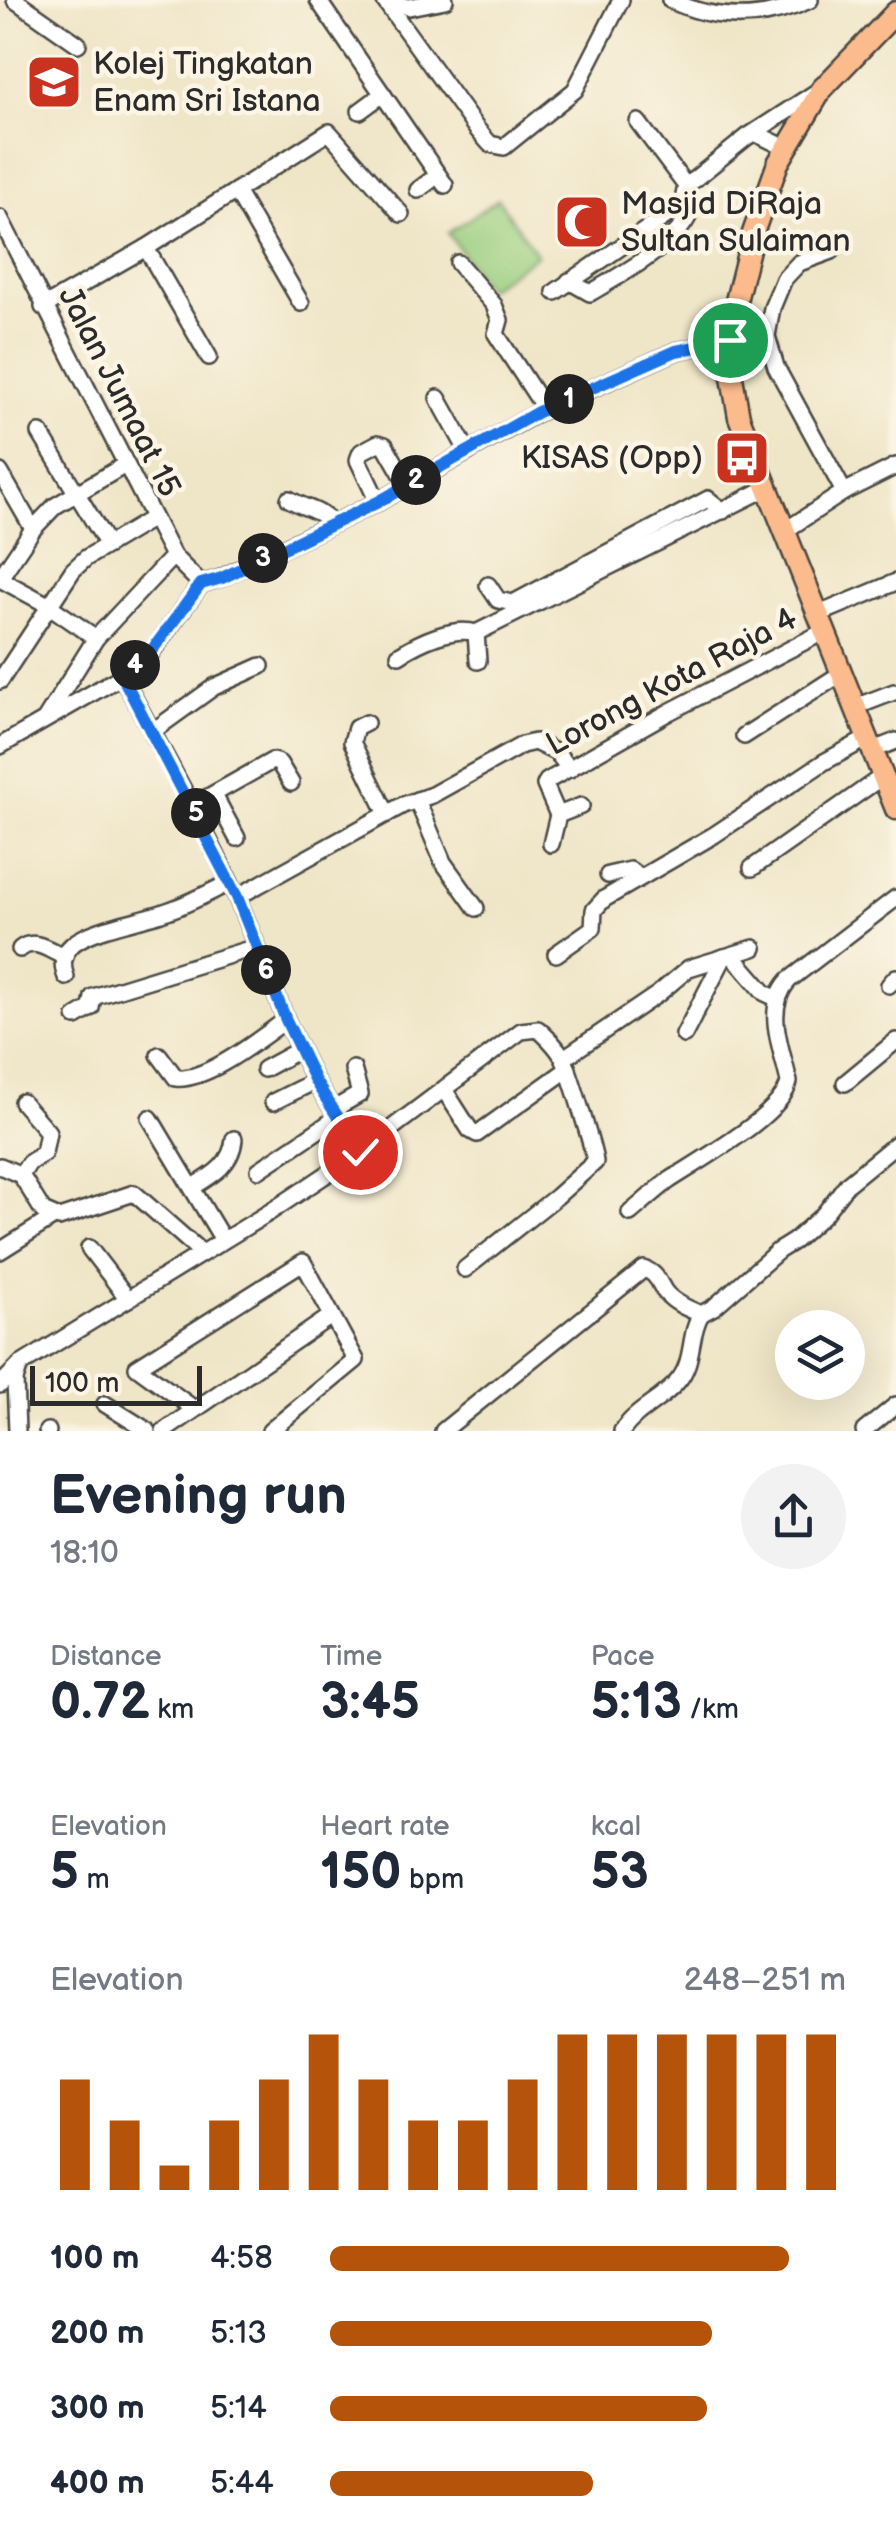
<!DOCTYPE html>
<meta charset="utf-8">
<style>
:root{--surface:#fff;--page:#f2f2f3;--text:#1f2937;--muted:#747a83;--accent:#b45309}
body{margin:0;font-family:"Balsamiq Sans",sans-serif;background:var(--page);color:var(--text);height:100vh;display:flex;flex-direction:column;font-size:38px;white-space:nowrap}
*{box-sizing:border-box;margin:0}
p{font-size:32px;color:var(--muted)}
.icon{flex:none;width:55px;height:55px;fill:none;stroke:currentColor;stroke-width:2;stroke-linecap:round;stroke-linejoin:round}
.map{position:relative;height:1431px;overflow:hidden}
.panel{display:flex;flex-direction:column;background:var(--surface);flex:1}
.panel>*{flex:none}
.buttons{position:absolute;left:775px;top:1310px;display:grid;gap:20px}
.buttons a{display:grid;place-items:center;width:90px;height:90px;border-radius:50%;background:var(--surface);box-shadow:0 10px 40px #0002;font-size:50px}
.scale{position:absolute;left:30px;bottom:25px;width:172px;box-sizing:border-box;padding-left:10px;border:5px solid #2b2b2b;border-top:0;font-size:28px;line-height:35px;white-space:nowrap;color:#2b2b2b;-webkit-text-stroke:8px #fcf5e5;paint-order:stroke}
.pin{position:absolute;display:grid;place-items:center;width:85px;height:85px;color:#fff;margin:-42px;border:5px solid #fff;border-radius:50%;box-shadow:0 2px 10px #0007}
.km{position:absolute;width:50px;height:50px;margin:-25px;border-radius:50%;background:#222;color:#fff;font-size:28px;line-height:50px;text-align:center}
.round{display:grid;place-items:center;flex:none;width:105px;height:105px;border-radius:52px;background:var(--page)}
.headline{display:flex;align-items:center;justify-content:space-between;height:170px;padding:0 50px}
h1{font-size:55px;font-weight:600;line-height:75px}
.stats{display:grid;grid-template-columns:repeat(3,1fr);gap:15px;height:170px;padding:10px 50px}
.stats div{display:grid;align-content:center}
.stats b{font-size:50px;font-weight:600}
.stats small{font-size:28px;font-weight:400}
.stats p{font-size:28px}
.chart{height:280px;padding:20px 50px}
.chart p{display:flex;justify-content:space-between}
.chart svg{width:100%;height:180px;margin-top:10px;stroke:var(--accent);stroke-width:6}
ul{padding:0 50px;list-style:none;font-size:32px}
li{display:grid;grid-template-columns:160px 120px 1fr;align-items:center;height:75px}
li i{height:25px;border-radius:12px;background:var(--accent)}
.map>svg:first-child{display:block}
</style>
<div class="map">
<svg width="896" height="1431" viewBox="0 0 896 1431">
<rect width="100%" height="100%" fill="#fcf5e5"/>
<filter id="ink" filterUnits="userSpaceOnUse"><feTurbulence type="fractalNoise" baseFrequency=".01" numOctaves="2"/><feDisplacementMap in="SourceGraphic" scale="20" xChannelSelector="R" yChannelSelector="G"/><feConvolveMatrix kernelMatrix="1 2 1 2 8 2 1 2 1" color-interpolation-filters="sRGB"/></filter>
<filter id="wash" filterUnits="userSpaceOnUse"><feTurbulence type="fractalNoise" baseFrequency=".0048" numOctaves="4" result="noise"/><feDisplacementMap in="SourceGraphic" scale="40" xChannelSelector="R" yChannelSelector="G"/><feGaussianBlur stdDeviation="2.25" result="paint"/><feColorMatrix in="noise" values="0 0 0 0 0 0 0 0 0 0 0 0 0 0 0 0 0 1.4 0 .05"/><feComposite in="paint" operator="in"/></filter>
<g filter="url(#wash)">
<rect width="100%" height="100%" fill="#efe5c7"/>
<polygon fill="#9bcf80" stroke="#637d56" stroke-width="2.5" points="498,199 537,255 487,289 448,233"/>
</g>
<g filter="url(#ink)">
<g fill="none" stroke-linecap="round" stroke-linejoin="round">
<g stroke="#484742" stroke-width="20">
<g id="minor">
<polyline points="15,0 78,44"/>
<polyline points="318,0 445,185"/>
<polyline points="384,0 476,128 490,144 504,147 575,90 621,0"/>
<path d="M670 0C716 22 764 21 810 0"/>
<polyline points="386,2 409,7 445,0"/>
<polyline points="360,111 383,94"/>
<polyline points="638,122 686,186"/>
<polyline points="755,133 786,148"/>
<polyline points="418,190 438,175"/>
<polyline points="236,191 301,303"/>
<polyline points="0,218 173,556 201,584"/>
<polyline points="146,248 209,357"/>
<polyline points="832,251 799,263 784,279 772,308 767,336 776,367 844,492"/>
<polyline points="458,263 494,305 500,320 496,334 545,409"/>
<path d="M569 281 590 293C619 276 673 246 688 217L682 205"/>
<polyline points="555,292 682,205 686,186 747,137 818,91"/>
<polyline points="43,307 146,248 329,132 401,214"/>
<polyline points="438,398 468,452"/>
<polyline points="40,433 108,545"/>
<polyline points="0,472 33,529"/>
<path d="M289 499C307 510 318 508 333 524"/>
<polyline points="378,502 358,460 361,452 378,443 385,445 408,485"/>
<polyline points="786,530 844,492 896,466"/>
<polyline points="0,578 33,529 55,506 125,465"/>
<polyline points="0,579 48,605 96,638"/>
<polyline points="488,585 498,600 513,603 708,499 723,511"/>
<polyline points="819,614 896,582"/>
<path d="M399 655C419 642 453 626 476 633"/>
<polyline points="478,661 476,633 769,487"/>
<polyline points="122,676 192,806 237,897 286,1020 315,1081 360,1152"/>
<polyline points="0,681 73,570 86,558 153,518"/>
<polyline points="855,707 894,692"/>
<polyline points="46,718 96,638 173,556"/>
<polyline points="366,723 356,728 352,742 387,814"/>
<polyline points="153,731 214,687 261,666"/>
<polyline points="744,736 842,673"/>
<polyline points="0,746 122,676 151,653 201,584 221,578 378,502 539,412 676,351 730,340"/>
<polyline points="873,750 896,741"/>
<polyline points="214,795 237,838"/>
<polyline points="417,800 443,862 476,908"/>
<polyline points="192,806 272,761 279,763 291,783"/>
<polyline points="581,806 558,815 545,785 547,781 669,712 825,631"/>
<polyline points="551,844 558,815"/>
<polyline points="752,868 883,776"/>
<polyline points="608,875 630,870 638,876"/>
<polyline points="237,897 403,805 432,795 522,745 535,742 557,753 570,769"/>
<path d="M20 949C35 937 50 951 65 957"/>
<polyline points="556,954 593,928 594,910 604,899 714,835 824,762 868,738"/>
<polyline points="732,955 765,993 776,998"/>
<path d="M66 977C62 967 62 957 69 948 84 929 141 921 164 912 187 905 208 893 229 883"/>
<polyline points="889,985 896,977"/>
<polyline points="76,1017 91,1008 93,997 256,947"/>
<polyline points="684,1035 724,957"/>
<path d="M159 1055 176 1078C208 1081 260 1038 286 1020"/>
<polyline points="564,1058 658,994 689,968 754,948"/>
<polyline points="264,1069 299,1050"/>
<polyline points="845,1083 896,1041"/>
<polyline points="445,1091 470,1130 477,1134 568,1069"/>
<polyline points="22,1102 48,1132 44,1153 29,1163 21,1175 43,1211 59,1218 134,1193 202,1253"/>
<polyline points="273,1102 315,1081"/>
<polyline points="334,1109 360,1094 353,1069"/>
<polyline points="150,1118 223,1240"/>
<polyline points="0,1166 21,1175"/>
<polyline points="259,1170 338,1117"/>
<path d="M193 1187C213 1175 232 1164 234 1139"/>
<path d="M630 1213C642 1203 654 1192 667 1182 695 1163 783 1115 789 1082 782 1048 763 1009 789 980L896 898"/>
<polyline points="89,1248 128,1299"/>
<polyline points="0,1251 54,1217"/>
<path d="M0 1385 20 1365 270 1212 360 1152 521 1031 538 1029C547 1037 559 1049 564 1060 569 1069 595 1154 595 1162L556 1197 465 1269"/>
<polyline points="105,1404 148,1431"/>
<polyline points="193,1408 137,1367 303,1262 356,1360 270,1431"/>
<polyline points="17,1431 15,1380 20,1365"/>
<polyline points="47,1431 48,1431"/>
<polyline points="164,1431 331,1316"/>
<path d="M443 1431 644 1269C657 1273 658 1282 665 1292 674 1303 688 1309 701 1314L714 1307 778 1251 794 1241 824 1214 847 1184 896 1144"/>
<path d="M622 1431C636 1410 661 1401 677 1382 695 1362 688 1336 701 1314"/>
<polyline points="864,1431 896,1405"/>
</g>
</g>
<g stroke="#484742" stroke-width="25">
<polyline id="major" points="896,12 822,89 778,163 753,233 732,317 730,366 739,417 896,809"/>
</g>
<use href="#minor" stroke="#fff" stroke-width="15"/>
<use href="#major" stroke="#fbbb8c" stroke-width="20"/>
</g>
</g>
<g fill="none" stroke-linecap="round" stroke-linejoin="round" filter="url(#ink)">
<g stroke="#fff" stroke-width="20">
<polyline id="route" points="360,1152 315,1081 286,1020 237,897 122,676 150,653 201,584 222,578 378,502 538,412 676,351 730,340"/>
</g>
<use href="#route" stroke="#1a73e8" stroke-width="12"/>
</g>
<defs>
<g id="school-square" transform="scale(2.875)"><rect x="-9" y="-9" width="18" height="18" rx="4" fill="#c8321e" stroke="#fcf5e5"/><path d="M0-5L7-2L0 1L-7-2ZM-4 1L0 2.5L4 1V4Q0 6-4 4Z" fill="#fff"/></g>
<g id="mosque-square" transform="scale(2.875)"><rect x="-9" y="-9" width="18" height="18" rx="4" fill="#c8321e" stroke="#fcf5e5"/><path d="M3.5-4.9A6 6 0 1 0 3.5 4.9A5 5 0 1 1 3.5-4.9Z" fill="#fff"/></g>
<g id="bus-square" transform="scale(2.875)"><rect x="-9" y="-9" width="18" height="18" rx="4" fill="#c8321e" stroke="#fcf5e5"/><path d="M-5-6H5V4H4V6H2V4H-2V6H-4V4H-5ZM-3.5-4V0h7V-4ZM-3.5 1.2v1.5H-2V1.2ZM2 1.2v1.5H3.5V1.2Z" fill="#fff"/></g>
</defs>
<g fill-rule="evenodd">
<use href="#school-square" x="54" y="82"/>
<use href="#mosque-square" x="582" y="222"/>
<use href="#bus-square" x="742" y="458"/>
</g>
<g text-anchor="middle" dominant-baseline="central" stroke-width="9" stroke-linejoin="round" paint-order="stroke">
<g font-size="32" fill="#2b2b2b" stroke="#fcf5e5" text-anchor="start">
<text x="93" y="64">Kolej Tingkatan<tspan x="93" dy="37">Enam Sri Istana</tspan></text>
<text x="621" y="204">Masjid DiRaja<tspan x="621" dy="37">Sultan Sulaiman</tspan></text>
<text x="703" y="458" text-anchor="end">KISAS (Opp)</text>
</g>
<g font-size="32" fill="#2b2b2b" stroke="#fcf5e5">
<text transform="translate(119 392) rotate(63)">Jalan Jumaat 15</text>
<text transform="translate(672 682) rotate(-28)">Lorong Kota Raja 4</text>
</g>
</g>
</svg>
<div class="buttons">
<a><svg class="icon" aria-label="layers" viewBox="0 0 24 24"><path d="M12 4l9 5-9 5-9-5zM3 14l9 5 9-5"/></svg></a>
</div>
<div class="scale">100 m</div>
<div class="pin" style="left:730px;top:340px;background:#1e9e55"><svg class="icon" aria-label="arrive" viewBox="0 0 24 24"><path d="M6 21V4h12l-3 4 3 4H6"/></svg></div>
<div class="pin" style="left:360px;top:1152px;background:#d93025"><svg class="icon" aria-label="check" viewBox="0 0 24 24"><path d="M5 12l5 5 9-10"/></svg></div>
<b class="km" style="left:569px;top:399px">1</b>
<b class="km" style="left:416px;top:480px">2</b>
<b class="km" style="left:263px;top:558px">3</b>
<b class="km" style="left:135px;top:665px">4</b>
<b class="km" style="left:196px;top:813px">5</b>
<b class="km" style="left:266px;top:970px">6</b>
</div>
<section class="panel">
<div class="headline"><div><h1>Evening run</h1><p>18:10</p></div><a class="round"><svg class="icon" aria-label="share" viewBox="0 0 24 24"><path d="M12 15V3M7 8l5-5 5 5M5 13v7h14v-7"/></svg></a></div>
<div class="stats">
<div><p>Distance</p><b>0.72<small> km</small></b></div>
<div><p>Time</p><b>3:45</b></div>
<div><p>Pace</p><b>5:13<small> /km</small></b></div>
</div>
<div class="stats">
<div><p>Elevation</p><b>5<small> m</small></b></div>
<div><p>Heart rate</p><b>150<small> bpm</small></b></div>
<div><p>kcal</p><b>53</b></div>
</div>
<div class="chart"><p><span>Elevation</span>248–251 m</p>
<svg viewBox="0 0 160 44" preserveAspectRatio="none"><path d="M5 44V17M15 44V27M25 44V38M35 44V27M45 44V17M55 44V6M65 44V17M75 44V27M85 44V27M95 44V17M105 44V6M115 44V6M125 44V6M135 44V6M145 44V6M155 44V6"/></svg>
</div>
<ul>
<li><b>100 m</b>4:58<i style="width:89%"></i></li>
<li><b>200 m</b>5:13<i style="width:74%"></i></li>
<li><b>300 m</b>5:14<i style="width:73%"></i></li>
<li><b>400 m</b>5:44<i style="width:51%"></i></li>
</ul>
</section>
